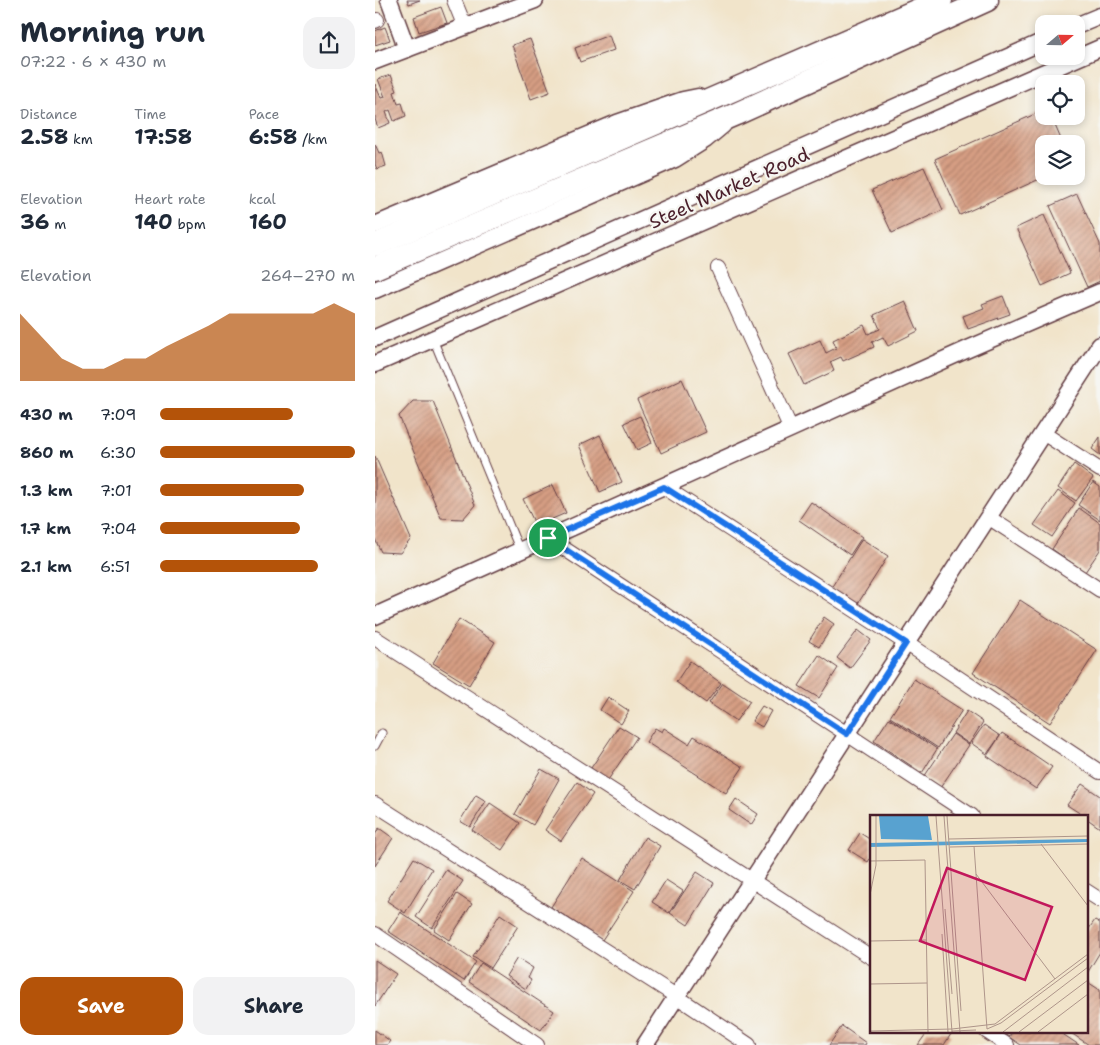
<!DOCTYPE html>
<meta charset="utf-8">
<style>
:root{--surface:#fff;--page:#f2f2f3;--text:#1f2937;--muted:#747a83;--accent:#b45309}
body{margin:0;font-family:"Shantell Sans",sans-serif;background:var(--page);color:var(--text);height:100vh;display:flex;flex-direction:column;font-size:19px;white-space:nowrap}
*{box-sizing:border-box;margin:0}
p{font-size:16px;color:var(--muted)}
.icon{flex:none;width:28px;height:28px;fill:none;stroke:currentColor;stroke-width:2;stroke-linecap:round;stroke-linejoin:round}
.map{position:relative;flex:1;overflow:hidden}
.drawer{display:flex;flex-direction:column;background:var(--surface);width:375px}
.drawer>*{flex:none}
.needle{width:32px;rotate:70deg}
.buttons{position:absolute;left:660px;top:15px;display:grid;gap:10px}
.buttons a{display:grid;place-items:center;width:50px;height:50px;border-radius:10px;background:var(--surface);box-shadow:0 2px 8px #0003;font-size:25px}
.pin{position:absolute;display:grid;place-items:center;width:42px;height:42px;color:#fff;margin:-21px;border:2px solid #fff;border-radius:50%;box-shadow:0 1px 5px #0007}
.round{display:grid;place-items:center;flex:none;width:52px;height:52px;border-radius:15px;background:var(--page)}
.overview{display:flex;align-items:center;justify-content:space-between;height:85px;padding:0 20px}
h1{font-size:28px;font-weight:700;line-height:38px}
.stats{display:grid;grid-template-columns:repeat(3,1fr);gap:8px;height:85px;padding:5px 20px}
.stats div{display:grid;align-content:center}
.stats b{font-size:21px;font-weight:700}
.stats small{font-size:14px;font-weight:400}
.stats p{font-size:14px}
.chart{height:140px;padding:10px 20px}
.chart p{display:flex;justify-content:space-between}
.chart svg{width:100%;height:90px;margin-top:5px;fill:var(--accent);opacity:.7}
.cta{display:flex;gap:10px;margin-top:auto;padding:10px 20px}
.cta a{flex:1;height:58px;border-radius:15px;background:var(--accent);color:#fff;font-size:20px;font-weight:700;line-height:58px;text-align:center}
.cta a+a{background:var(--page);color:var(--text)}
ul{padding:0 20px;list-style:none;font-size:16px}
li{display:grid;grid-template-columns:80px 60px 1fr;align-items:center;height:38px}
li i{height:12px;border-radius:6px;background:var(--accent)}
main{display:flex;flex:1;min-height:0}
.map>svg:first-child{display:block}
</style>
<main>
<section class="drawer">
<div class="overview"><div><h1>Morning run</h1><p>07:22 · 6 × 430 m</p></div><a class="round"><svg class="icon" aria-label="share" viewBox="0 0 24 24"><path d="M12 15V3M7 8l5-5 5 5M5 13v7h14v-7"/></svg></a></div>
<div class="stats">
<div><p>Distance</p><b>2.58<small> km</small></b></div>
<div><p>Time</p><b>17:58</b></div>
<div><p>Pace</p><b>6:58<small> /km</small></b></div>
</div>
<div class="stats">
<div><p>Elevation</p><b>36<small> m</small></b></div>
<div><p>Heart rate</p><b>140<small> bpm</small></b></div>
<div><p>kcal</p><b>160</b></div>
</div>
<div class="chart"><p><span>Elevation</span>264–270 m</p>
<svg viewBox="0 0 160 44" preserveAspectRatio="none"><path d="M0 44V11L10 22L20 33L30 38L40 38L50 33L60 33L70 27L80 22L90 17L100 11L110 11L120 11L130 11L140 11L150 6L160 11V44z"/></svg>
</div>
<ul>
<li><b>430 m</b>7:09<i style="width:68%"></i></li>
<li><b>860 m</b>6:30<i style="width:100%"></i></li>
<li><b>1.3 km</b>7:01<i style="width:74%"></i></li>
<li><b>1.7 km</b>7:04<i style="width:72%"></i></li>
<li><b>2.1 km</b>6:51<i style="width:81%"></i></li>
</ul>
<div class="cta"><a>Save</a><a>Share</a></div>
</section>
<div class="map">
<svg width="725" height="1045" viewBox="0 0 725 1045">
<defs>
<pattern id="building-hatch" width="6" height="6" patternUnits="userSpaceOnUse" patternTransform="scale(1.25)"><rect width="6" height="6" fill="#d69e83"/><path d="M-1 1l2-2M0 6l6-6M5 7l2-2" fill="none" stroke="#b0806b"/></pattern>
</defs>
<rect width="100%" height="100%" fill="#f6f6f2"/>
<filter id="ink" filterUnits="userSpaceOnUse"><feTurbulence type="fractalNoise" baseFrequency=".02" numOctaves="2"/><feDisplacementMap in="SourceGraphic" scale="10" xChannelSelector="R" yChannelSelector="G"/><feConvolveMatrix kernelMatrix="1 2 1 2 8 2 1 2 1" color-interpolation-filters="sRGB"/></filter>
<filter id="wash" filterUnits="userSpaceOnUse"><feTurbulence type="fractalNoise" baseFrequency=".0096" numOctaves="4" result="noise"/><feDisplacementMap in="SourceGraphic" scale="20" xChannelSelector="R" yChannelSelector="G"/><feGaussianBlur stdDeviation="1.12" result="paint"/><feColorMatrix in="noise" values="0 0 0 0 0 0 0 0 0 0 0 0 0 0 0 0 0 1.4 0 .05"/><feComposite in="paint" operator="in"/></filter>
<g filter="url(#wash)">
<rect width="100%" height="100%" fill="#f1e4ca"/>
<g id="blocks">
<g fill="url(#building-hatch)">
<polygon points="32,0 45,0 34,4"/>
<polygon points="66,7 72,23 44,32 39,17"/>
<polygon points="10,27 15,40 0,45 0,31"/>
<polygon points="234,35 239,50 205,62 200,48"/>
<polygon points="155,39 175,92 156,99 137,45"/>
<polygon points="16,75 22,91 19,92 23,104 27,103 31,116 19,121 15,110 11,112 15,123 3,128 0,119 0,84 6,98 10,97 3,79"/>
<polygon points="669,110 669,116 676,116 688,144 669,144 669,177 585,215 560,159"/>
<polygon points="0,144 4,153 7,152 11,166 2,169 0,164"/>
<polygon points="549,167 568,210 517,233 497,190"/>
<polygon points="702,194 725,244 725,281 712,287 675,206"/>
<polygon points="669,215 695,273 667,286 641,228"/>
<polygon points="628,296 635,314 593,329 588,316 609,308 607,304"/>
<polygon points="530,301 543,331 513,346 508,337 497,342 499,347 468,361 466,357 455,362 459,371 429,385 414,354 445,340 451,353 461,348 458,340 489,325 493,334 505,329 499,315"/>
<polygon points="307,379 331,432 286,453 262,400"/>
<polygon points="38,401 58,401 100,505 88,519 66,518 24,416"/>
<polygon points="265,416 277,443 262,450 249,423"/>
<polygon points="225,435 247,482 225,492 204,445"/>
<polygon points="725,437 725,455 717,449"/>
<polygon points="0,456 36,539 25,553 6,552 0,539"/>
<polygon points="699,464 718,478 701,501 683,488"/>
<polygon points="718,482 725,487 725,520 703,505"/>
<polygon points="178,485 191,513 161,526 148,499"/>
<polygon points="683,491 700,503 677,537 659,525"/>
<polygon points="436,502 487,537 475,555 424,520"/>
<polygon points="704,508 725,523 725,550 710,572 677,549"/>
<polygon points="487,539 513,556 482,605 456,588"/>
<polygon points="645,600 722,650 675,723 598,673"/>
<polygon points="449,617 459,624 444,647 434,641"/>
<polygon points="84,619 120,642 94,685 58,663"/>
<polygon points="483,630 496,640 475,668 462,658"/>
<polygon points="444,655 463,668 444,698 424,686"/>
<polygon points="315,661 346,683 331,703 301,682"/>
<polygon points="539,679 587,710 563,748 515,717"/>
<polygon points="348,683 375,701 361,721 334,703"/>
<polygon points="233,697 254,711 246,724 225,710"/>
<polygon points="387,706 396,711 387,727 377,721"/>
<polygon points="592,711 608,722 594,744 578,733"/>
<polygon points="514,718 562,749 547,773 499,741"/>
<polygon points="609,725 625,736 612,754 596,743"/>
<polygon points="244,726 262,737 233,780 216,768"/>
<polygon points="280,728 287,732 289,728 314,744 319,736 368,767 351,793 271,742"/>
<polygon points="627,733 677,767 661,789 612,756"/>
<polygon points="578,734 594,745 565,788 549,777"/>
<polygon points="166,769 184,779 158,825 140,814"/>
<polygon points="202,782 218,794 186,841 170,830"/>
<polygon points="707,784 725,796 725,828 711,818 711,816 709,816 692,805"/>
<polygon points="101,795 111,801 95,827 85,821"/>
<polygon points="361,799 383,814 376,825 354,810"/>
<polygon points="115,803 145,823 127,850 97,830"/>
<polygon points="4,828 18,838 0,866 0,835"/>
<polygon points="485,833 496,840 496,857 493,862 474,850"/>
<polygon points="270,837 285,846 260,889 245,880"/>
<polygon points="39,858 57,869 30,913 12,901"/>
<polygon points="207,858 259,891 227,940 176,907"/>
<polygon points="71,870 88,881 57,928 41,917"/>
<polygon points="322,872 339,883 313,925 295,913"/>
<polygon points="291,880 308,891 294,913 277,902"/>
<polygon points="82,894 97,904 74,940 59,930"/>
<polygon points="25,912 101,962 89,981 13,931"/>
<polygon points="125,914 143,926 116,968 98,957"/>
<polygon points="720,920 725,923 725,952 711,975 711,933"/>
<polygon points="142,958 158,968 153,978 156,980 151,989 131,976"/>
<polygon points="0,960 21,974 0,1006"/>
<polygon points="106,963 179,1011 166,1030 94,982"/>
<polygon points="711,981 725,990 725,1045 714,1045 693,1031 711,1031"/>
<polygon points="467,1026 491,1043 490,1045 454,1045"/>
<polygon points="0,1030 15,1041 12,1045 0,1045"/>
<polygon points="553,1031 572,1031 576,1034 569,1045 543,1045"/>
<polygon points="638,1031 683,1031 704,1045 646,1045 634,1037"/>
</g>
</g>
</g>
<g filter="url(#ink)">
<use href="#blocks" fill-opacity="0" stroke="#633d43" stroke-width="1"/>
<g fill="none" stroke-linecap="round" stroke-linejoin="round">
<g stroke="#633d43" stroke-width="9">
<g id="service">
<polyline points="58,339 145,551"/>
<polyline points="0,746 7,733"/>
</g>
</g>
<g stroke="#633d43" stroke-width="16">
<g id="minor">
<polyline points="79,0 90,27"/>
<polyline points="0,21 2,20"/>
<polyline points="343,268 416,429"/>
<polyline points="668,433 725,470"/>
<polyline points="289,487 531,643 725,772"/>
<polyline points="613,517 725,590"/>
<polyline points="173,538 597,816"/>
<polyline points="0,638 496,957"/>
<polyline points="0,804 301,996 374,1045"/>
<polyline points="711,891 725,900"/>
<polyline points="0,934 162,1045"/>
<polyline points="611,1031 632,1045"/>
</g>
</g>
<g stroke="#633d43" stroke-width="19">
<g id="tertiary">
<polyline points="14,0 32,49"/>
<polyline points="701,26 725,16"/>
<polyline points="0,61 160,0"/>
<polyline points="0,225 242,123 308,100 323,97"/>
<polyline points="0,290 300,159 330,140 348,125"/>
<polyline points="0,338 669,41"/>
<polyline points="0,364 725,48"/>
<polyline points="0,616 593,349 725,292"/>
<polyline points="270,1045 725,345"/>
</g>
</g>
<g stroke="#633d43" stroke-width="25">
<g id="trunk">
<polyline points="0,245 566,0"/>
<polyline points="0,268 361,114 612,0"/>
</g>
</g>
<use href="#service" stroke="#fff" stroke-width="7"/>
<use href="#minor" stroke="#fff" stroke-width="14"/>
<use href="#tertiary" stroke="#fff" stroke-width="16"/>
<use href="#trunk" stroke="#fff" stroke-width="22"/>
</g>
</g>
<g fill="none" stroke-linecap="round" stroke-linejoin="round" filter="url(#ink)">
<g stroke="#fff" stroke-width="10">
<polygon id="route" points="289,487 531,643 472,734 173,538"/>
</g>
<use href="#route" stroke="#1a73e8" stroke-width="6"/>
</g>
<g text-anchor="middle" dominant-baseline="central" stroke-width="4.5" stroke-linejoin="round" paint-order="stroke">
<g font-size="19" fill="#4a1f2b" stroke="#f6f6f2">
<text transform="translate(354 188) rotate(-24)">Steel Market Road</text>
</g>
</g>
<g transform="translate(495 815)">
<rect width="218" height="218" fill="#f1e4ca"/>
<path d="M9 1H58L62 25 11 24ZM218 24 217 27 0 32V28Z" fill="#58a2d0"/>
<path fill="none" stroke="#ae958a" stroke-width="1" d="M66 1 82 217M74 1 90 217M77 1 91 196M79 24 218 21M171 29 218 91M104 31 117 214M80 32 218 29M0 46 55 45 58 217M106 59 185 164M0 80 6 50V1M75 94 82 179M72 119 78 217M0 126 56 125M0 169 57 168M82 214 125 209 218 139M117 214 131 208 218 143M0 216 82 214M82 216 106 215M133 217 218 152M149 217 218 165M168 217 218 179"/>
<path fill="#c2185b" fill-opacity="0.15" stroke="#c2185b" stroke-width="2.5" d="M77 53 182 92 155 165 50 126Z"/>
<rect width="218" height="218" fill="none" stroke="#4a1f2b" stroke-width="2.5"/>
</g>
</svg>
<div class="buttons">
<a><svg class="needle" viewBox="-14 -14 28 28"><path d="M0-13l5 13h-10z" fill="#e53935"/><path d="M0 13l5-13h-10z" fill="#747a83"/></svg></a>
<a><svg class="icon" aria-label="locate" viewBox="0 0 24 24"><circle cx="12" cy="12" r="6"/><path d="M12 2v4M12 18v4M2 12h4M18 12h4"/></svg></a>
<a><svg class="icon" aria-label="layers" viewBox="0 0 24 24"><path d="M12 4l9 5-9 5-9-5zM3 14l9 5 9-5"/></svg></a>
</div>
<div class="pin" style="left:173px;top:538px;background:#1e9e55"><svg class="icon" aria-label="arrive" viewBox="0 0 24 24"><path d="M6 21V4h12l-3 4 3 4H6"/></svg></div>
</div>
</main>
